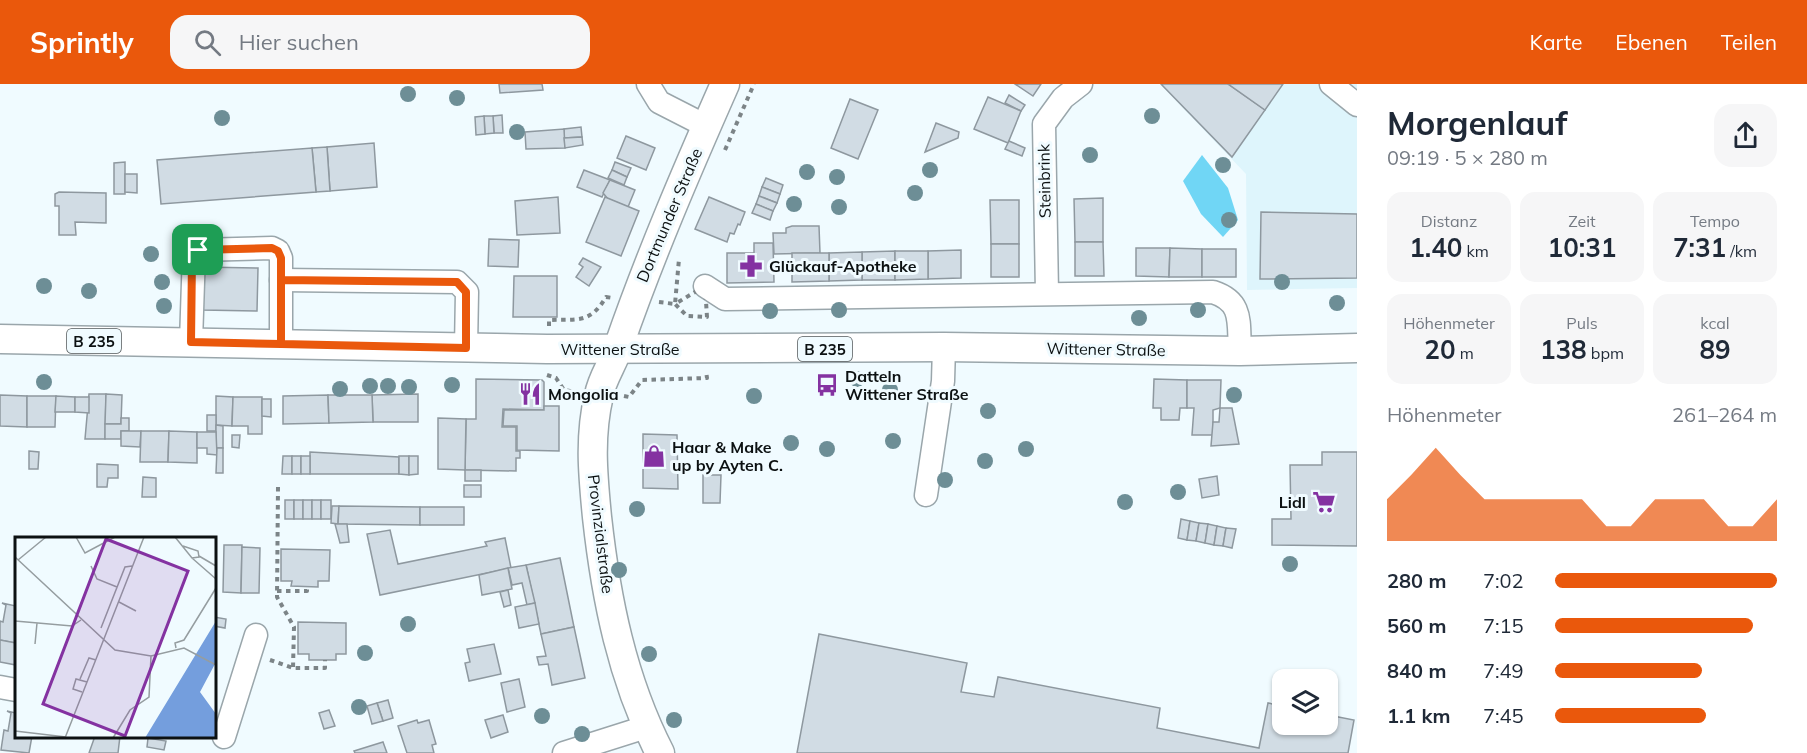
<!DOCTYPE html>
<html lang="de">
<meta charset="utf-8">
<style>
:root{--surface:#fff;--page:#f6f6f7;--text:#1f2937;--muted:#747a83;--accent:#ea580c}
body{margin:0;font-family:Mulish,sans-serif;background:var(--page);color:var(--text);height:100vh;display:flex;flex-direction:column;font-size:22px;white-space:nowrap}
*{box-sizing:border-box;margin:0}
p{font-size:20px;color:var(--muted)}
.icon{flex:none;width:33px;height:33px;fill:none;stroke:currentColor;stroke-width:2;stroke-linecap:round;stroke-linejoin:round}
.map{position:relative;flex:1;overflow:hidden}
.sheet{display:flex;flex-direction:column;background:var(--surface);width:450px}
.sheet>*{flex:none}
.controls{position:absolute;left:1272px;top:585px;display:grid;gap:12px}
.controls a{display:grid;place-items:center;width:66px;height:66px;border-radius:12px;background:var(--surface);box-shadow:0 2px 4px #0004;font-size:30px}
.pin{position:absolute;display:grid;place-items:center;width:51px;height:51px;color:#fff;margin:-26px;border-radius:12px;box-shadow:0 3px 9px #0006}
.round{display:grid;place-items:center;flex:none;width:63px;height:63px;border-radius:18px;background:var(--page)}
.head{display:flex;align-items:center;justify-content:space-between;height:102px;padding:0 30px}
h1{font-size:33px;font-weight:700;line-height:45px}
.stats{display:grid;grid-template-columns:repeat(3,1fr);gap:9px;height:102px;padding:6px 30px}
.stats div{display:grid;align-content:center;border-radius:15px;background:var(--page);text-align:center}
.stats b{font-size:26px;font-weight:700}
.stats small{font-size:16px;font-weight:400}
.stats p{font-size:16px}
.chart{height:168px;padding:12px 30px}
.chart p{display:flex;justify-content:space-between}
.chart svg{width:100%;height:108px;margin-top:6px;fill:var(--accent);opacity:.7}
ul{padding:0 30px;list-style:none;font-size:20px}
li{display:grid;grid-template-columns:96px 72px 1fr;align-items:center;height:45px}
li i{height:15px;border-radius:8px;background:var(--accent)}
header{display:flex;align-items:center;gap:36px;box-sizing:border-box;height:84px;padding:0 30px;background:var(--accent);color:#fff}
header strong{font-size:28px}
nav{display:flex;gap:33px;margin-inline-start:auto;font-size:21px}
.search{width:420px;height:54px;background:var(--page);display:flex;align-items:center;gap:15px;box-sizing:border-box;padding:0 21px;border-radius:18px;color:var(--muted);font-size:22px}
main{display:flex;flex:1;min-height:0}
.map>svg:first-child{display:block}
</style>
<header>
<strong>Sprintly</strong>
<div class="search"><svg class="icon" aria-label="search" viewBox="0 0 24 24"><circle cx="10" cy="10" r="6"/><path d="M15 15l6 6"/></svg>Hier suchen</div>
<nav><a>Karte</a><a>Ebenen</a><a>Teilen</a></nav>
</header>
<main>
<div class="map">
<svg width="1357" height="669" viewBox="0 0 1357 669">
<rect width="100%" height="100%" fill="#f0fbff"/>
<polygon fill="#def5fc" points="1160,0 1357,0 1357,204 1247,206 1246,90"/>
<polygon fill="#70d6f5" points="1202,71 1228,104 1238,136 1223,153 1201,130 1183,97"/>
<g fill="#d1dce4" stroke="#8e989f" stroke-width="1.5">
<polygon points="499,0 542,0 543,6 500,9"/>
<polygon points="1015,0 1041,0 1033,12"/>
<polygon points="1161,0 1228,0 1265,26 1232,73"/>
<polygon points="1228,0 1283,0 1265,26"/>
<polygon points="1009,11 1025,21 1021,27 1005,19"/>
<polygon points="988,13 1021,27 1008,59 974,45"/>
<polygon points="850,15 878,26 858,75 831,64"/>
<polygon points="502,31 503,49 494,49 493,32"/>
<polygon points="484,32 493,32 494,49 485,50"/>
<polygon points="484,32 485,50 476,51 475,33"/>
<polygon points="936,39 959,48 958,54 925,68"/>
<polygon points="581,43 582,53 564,54 564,45"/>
<polygon points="564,45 565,64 526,65 525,48"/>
<polygon points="626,52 655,64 646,86 617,74"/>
<polygon points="582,53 583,61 565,64 564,54"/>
<polygon points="1009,57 1025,64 1022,72 1005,65"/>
<polygon points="374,59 377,103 330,107 327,63"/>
<polygon points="327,63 330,107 316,108 312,64"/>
<polygon points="312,64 316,108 161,120 157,76"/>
<polygon points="125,78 125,110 114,110 114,79"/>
<polygon points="615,78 631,84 627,93 612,86"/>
<polygon points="584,86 610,96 602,113 577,103"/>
<polygon points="612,86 627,93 624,101 608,94"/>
<polygon points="125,90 137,90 137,109 125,108"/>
<polygon points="766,94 783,101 780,110 762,103"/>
<polygon points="610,96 635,106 628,123 608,115 603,109"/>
<polygon points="762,103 780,110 777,119 759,112"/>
<polygon points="59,108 106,109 106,139 75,138 76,151 59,151 59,122 55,122 55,110"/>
<polygon points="759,112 777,119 773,127 756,120"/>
<polygon points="558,113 560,149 517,151 515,117"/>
<polygon points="605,113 639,127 621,172 586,158"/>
<polygon points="709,113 745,128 740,141 738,140 734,150 730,149 727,158 695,145"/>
<polygon points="1103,114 1103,158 1075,158 1074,115"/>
<polygon points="990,116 1019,116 1019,160 991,160"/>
<polygon points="756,120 773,127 770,136 752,129"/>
<polygon points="1261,128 1357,130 1357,194 1260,195"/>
<polygon points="792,142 819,142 820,169 774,170 773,149 786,149 786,144"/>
<polygon points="489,155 519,156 518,183 488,182"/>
<polygon points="1075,158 1103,158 1104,192 1075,192"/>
<polygon points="754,159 773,159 774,198 727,199 727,169 754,169"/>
<rect x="991" y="160" width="28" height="33"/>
<polygon points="1136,164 1170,164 1169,193 1136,192"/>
<polygon points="1170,164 1202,165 1202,193 1169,193"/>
<rect x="1202" y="165" width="34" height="28"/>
<polygon points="961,166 961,194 928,195 928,167"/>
<polygon points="895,167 895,196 862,196 862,168"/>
<polygon points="895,167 928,167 928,195 895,196"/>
<polygon points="862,168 862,196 829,197 829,169"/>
<polygon points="792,169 829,169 829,197 792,198"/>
<polygon points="583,174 601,183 589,202 576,193 583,183 579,180"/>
<polygon points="202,183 258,184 257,227 202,226"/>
<polygon points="514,192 557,192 557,233 513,233"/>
<polygon points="476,295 542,296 544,298 544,326 503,325 502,343 516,343 516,367 520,367 520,374 516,374 516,387 465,386 466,335 476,335"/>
<polygon points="1154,295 1187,296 1187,324 1180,324 1179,336 1161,336 1161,324 1153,324"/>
<polygon points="1187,296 1221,296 1220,324 1213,326 1213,351 1192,351 1194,324 1187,324"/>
<polygon points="89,310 106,310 105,355 85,355"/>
<polygon points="106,310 122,311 121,340 105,340"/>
<polygon points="418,310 418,338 373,338 372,311"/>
<polygon points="0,311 27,312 27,343 0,342"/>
<polygon points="328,311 329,339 283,340 283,312"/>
<polygon points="328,311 372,311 373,338 329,339"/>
<polygon points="27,312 56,312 55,343 27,343"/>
<polygon points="56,312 75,313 75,328 55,328"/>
<polygon points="216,312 233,313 232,342 216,341"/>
<polygon points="75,313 89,313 89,329 75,328"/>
<polygon points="233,313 262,313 262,350 248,350 248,342 232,342"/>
<polygon points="262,315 271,315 271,333 262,332"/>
<polygon points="544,322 559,322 559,367 517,366 517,342 503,342 504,326 544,326"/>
<polygon points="1220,324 1232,324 1239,360 1211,362 1213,338 1219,338"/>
<rect x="207" y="331" width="9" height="16"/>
<polygon points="121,334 129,334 129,347 121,347 121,355 105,355 105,340 121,340"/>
<polygon points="438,334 466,335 465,386 438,385"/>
<polygon points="216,341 223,342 223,364 216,364"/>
<polygon points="121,347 141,347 140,363 121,362"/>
<polygon points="141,347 169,347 168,378 140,378"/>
<polygon points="169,347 197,348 197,379 168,378"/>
<polygon points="197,348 216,348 217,371 207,370 207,364 197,364"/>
<polygon points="643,350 677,351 678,405 643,404"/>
<polygon points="232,351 240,351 239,364 232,363"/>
<polygon points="217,364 223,364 223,389 216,389"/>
<polygon points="29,367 39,368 38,385 29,385"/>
<polygon points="310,368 399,373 399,390 310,390"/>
<polygon points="1322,368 1357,368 1357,462 1272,461 1272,435 1291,435 1290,381 1322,381"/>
<polygon points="283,372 292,372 292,390 282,390"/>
<rect x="292" y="372" width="9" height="18"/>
<rect x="301" y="372" width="9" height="18"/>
<polygon points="399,372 409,372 409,391 399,390"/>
<polygon points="409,372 418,372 418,390 409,391"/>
<polygon points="97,380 118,381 118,394 108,394 107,403 97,403"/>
<rect x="465" y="386" width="16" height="11"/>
<polygon points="703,391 721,391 720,419 703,419"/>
<polygon points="1217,392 1219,411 1202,414 1199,395"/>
<polygon points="143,393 156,394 156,413 142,413"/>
<rect x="464" y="401" width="17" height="12"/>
<rect x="285" y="416" width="9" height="19"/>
<rect x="294" y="416" width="9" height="19"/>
<rect x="303" y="416" width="9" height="19"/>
<rect x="312" y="416" width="9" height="19"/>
<rect x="321" y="416" width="10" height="19"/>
<polygon points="332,422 339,422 338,440 331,439"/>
<polygon points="339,422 420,423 420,441 338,440"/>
<rect x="420" y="423" width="44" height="18"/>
<polygon points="1181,435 1190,437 1187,456 1178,454"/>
<polygon points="1190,437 1199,439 1196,457 1187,456"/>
<polygon points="1199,439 1208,440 1205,459 1196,457"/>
<polygon points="335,440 347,440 349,458 340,459"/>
<polygon points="1208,440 1217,442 1214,461 1205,459"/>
<polygon points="1217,442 1226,444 1223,462 1214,461"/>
<polygon points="1226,444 1236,445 1232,464 1223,462"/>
<polygon points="390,446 398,480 487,462 485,458 505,454 511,484 380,511 367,450"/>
<polygon points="224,461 242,461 241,509 223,508"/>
<polygon points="242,463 260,464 259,509 241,509"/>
<polygon points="281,465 330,466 329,497 318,497 318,503 291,502 292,497 281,497"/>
<polygon points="560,474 574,543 541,550 526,481"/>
<polygon points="526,481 535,519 527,521 522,499 512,501 508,484"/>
<polygon points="508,484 512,505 482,511 479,491"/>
<polygon points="508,506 511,521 504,523 500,508"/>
<polygon points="2,519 16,522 16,559 0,556 0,537 3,538 6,521"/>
<polygon points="535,519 539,540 519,544 515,523"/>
<polygon points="214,533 226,535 225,544 214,542"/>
<polygon points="298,538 346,539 346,570 336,570 336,576 309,576 309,570 298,570"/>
<polygon points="574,543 585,594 552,601 548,580 539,581 537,573 546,572 541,550"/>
<polygon points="819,550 967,579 961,608 994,613 998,593 1160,624 1157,644 1259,664 1268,619 1282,622 1282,640 1328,640 1328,631 1354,636 1348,669 797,669"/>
<polygon points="0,556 16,559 16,581 0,578"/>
<polygon points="494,560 501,590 469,597 465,579 470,578 467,565"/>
<polygon points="519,595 525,623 507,628 501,599"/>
<polygon points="388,616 393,634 383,637 377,619"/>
<polygon points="377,619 383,637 372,640 367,622"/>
<polygon points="329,626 335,642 324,645 319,629"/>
<polygon points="7,627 16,629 16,652 32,652 29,669 1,666 4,646 8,647 11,629"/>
<polygon points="503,631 508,648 491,654 485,636"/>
<polygon points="417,636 418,639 429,636 436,660 432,661 434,669 407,669 398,642"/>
<polygon points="95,652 120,652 118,669 89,669"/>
<polygon points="148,654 166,657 164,666 147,663"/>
<polygon points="383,658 387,669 355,669 354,667"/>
</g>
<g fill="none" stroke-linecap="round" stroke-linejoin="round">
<g stroke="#9aa6ab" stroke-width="25">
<g id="minor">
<polyline points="648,0 659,18 706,42"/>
<polyline points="1331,0 1357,21"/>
<polyline points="281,196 457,198 467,208 466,264"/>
<path d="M705 202 725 215 1213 208C1244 218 1238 239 1240 267"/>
<polyline points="1047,209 1044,40 1063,14 1081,0"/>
<polyline points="191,258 194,168 198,166 272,164 278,167 281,174 281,260"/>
<polyline points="926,411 943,297 944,263"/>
<polyline points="0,603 16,606"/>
<polyline points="224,653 256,551"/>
<polyline points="564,669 646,643"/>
</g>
</g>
<g stroke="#9aa6ab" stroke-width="31">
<g id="major">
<polyline points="0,255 547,265 944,263 1240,267 1357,264"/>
<path d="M660 669C622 595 606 515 597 433 593 392 589 353 599 311 602 294 614 278 619 261 650 172 687 86 725 0"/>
</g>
</g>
<g stroke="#7c8487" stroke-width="4" stroke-dasharray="4.5 4.5" stroke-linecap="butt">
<polyline points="725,66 754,0"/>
<polygon points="705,202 707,233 687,232 675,220"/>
<polyline points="659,218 675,220 679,175"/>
<path d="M549 242V236C578 235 590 240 606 213L613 214"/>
<polyline points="547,291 556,294 564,306 577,308"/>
<polyline points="624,312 629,313 642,296 707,294 706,287"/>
<polyline points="278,403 277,513 294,543 293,584"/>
<polyline points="277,507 307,507 307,502"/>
<polyline points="270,576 293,584 325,584 325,576"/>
</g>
<use href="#minor" stroke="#fff" stroke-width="22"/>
<use href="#major" stroke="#fff" stroke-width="28"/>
</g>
<g fill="#6d8e96">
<circle cx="408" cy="10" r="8"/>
<circle cx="457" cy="14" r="8"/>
<circle cx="1152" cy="32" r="8"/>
<circle cx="222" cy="34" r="8"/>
<circle cx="517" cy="48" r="8"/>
<circle cx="1090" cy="71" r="8"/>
<circle cx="1223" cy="81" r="8"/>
<circle cx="930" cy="86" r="8"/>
<circle cx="807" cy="88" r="8"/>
<circle cx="837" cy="93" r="8"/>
<circle cx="915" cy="109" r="8"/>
<circle cx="794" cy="120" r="8"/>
<circle cx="839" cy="123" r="8"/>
<circle cx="1229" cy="136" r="8"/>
<circle cx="151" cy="170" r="8"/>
<circle cx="162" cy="198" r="8"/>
<circle cx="1282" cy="198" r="8"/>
<circle cx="44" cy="202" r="8"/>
<circle cx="89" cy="207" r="8"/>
<circle cx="1337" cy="219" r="8"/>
<circle cx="164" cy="222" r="8"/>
<circle cx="839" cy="226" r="8"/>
<circle cx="1198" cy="226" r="8"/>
<circle cx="770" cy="227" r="8"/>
<circle cx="1139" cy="234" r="8"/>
<circle cx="857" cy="295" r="8"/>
<circle cx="44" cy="298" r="8"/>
<circle cx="452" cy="301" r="8"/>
<circle cx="370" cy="302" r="8"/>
<circle cx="388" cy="302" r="8"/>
<circle cx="409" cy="303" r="8"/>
<circle cx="340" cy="305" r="8"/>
<circle cx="890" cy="306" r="8"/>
<circle cx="1234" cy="311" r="8"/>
<circle cx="754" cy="312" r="8"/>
<circle cx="988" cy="327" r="8"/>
<circle cx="893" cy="357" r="8"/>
<circle cx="791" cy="359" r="8"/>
<circle cx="827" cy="365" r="8"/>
<circle cx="1026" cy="365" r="8"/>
<circle cx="985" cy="377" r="8"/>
<circle cx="945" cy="396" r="8"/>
<circle cx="1178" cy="408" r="8"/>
<circle cx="1125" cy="418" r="8"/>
<circle cx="637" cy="425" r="8"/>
<circle cx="1290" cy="480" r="8"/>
<circle cx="619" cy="486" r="8"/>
<circle cx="408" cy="540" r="8"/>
<circle cx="365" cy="569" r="8"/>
<circle cx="649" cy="570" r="8"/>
<circle cx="359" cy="623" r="8"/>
<circle cx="542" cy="632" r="8"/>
<circle cx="674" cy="636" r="8"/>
<circle cx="582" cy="650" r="8"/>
</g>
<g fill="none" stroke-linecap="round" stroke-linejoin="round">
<g stroke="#fff" stroke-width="12">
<polyline id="route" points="198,166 272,164 278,167 281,174 281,260 466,264 466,208 457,198 281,196 281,260 191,258 192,174 198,166"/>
</g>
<use href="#route" stroke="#ea580c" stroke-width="8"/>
</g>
<defs>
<g id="pharmacy-bare" transform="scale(1.8)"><path d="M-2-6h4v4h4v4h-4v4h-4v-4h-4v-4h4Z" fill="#8432a1" stroke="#f0fbff" stroke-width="2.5" paint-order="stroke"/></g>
<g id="bus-bare" transform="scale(1.8)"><path d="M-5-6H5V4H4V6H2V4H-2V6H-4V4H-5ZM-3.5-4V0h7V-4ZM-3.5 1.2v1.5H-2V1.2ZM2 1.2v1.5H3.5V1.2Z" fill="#8432a1" stroke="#f0fbff" stroke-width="2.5" paint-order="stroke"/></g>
<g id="restaurant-bare" transform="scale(1.8)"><path d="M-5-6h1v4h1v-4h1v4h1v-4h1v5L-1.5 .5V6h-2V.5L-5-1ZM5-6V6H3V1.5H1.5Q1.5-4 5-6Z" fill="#8432a1" stroke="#f0fbff" stroke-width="2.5" paint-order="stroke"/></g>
<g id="shop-bare" transform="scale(1.8)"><path d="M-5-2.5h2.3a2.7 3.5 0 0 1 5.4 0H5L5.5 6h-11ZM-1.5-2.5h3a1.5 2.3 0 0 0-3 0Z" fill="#8432a1" stroke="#f0fbff" stroke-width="2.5" paint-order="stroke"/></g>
<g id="supermarket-bare" transform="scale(1.8)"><path d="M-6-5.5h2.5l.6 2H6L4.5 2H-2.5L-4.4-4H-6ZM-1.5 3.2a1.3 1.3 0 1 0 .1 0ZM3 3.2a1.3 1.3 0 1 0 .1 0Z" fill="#8432a1" stroke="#f0fbff" stroke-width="2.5" paint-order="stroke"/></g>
</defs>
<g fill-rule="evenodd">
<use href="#pharmacy-bare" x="751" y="182"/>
<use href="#bus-bare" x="827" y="301"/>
<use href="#restaurant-bare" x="530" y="310"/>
<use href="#shop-bare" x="654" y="372"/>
<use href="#supermarket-bare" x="1324" y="418"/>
</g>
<g text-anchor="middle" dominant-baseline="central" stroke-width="6" stroke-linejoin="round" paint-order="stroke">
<g fill="#f0fbff" stroke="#505759" stroke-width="1.5">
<rect x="67" y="245" width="54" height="24" rx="4.5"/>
<rect x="798" y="253" width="54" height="24" rx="4.5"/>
</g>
<g font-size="15" font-weight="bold" fill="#0c1112">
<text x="94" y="257">B 235</text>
<text x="825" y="265">B 235</text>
</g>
<g font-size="16" fill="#0c1112" stroke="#f0fbff">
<text transform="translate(1044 97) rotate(-91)">Steinbrink</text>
<text transform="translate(669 131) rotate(-67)">Dortmunder Straße</text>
<text x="620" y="265">Wittener Straße</text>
<text transform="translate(1106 265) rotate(1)">Wittener Straße</text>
<text transform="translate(601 450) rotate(83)">Provinzialstraße</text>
</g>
<g font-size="16" font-weight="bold" fill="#0c1112" stroke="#f0fbff" text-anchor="start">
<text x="769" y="182">Glückauf-Apotheke</text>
<text x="845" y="292">Datteln<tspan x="845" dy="18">Wittener Straße</tspan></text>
<text x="548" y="310">Mongolia</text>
<text x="672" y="363">Haar &amp; Make<tspan x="672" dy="18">up by Ayten C.</tspan></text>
<text x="1306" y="418" text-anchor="end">Lidl</text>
</g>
</g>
<g transform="translate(15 453)">
<rect width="201" height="201" fill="#f0fbff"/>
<path d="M201 84V125L185 155 201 177V201H130Z" fill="#749edd"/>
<path fill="none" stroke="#959da0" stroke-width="1.5" d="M61 0 70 16 100 0M160 0 177 21 184 20 183 14 168 9M184 19 201 29M0 20 100 113 136 119 169 111 201 128M177 21 201 42M3 23 31 0M76 29 82 42 102 50M104 65 121 74M0 84 57 89 66 83M86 91 110 30 117 29M20 107 22 86M161 111 160 106 169 103 201 51M65 142 74 121 81 123M67 155 58 152 61 142 72 145M0 194 51 200M50 201 129 0M98 201 115 173 134 160 136 119"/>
<path fill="#8432a1" fill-opacity="0.15" stroke="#8432a1" stroke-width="3" d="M91 2 173 34 110 199 28 167Z"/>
<rect width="201" height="201" fill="none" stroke="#0c1112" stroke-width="3"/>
</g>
</svg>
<div class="controls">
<a><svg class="icon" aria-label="layers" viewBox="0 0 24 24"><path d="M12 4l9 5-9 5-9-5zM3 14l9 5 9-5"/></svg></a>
</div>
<div class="pin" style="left:198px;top:166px;background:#1e9e55"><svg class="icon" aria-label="arrive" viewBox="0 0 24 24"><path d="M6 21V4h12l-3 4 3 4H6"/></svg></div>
</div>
<section class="sheet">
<div class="head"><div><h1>Morgenlauf</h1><p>09:19 · 5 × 280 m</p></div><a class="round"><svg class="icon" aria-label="share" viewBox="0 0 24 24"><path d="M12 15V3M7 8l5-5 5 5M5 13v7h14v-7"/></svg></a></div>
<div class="stats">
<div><p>Distanz</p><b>1.40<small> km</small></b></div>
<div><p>Zeit</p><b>10:31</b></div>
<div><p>Tempo</p><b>7:31<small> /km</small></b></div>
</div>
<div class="stats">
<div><p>Höhenmeter</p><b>20<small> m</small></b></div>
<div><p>Puls</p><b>138<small> bpm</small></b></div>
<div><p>kcal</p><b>89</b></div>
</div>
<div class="chart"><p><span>Höhenmeter</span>261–264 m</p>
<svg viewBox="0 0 160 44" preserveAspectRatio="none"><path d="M0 44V27L10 17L20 6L30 17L40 27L50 27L60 27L70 27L80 27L90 38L100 38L110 27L120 27L130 27L140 38L150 38L160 27V44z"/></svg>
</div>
<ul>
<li><b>280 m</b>7:02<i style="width:100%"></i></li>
<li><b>560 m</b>7:15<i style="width:89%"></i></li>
<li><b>840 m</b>7:49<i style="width:66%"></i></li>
<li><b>1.1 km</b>7:45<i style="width:68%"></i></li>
</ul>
</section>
</main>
